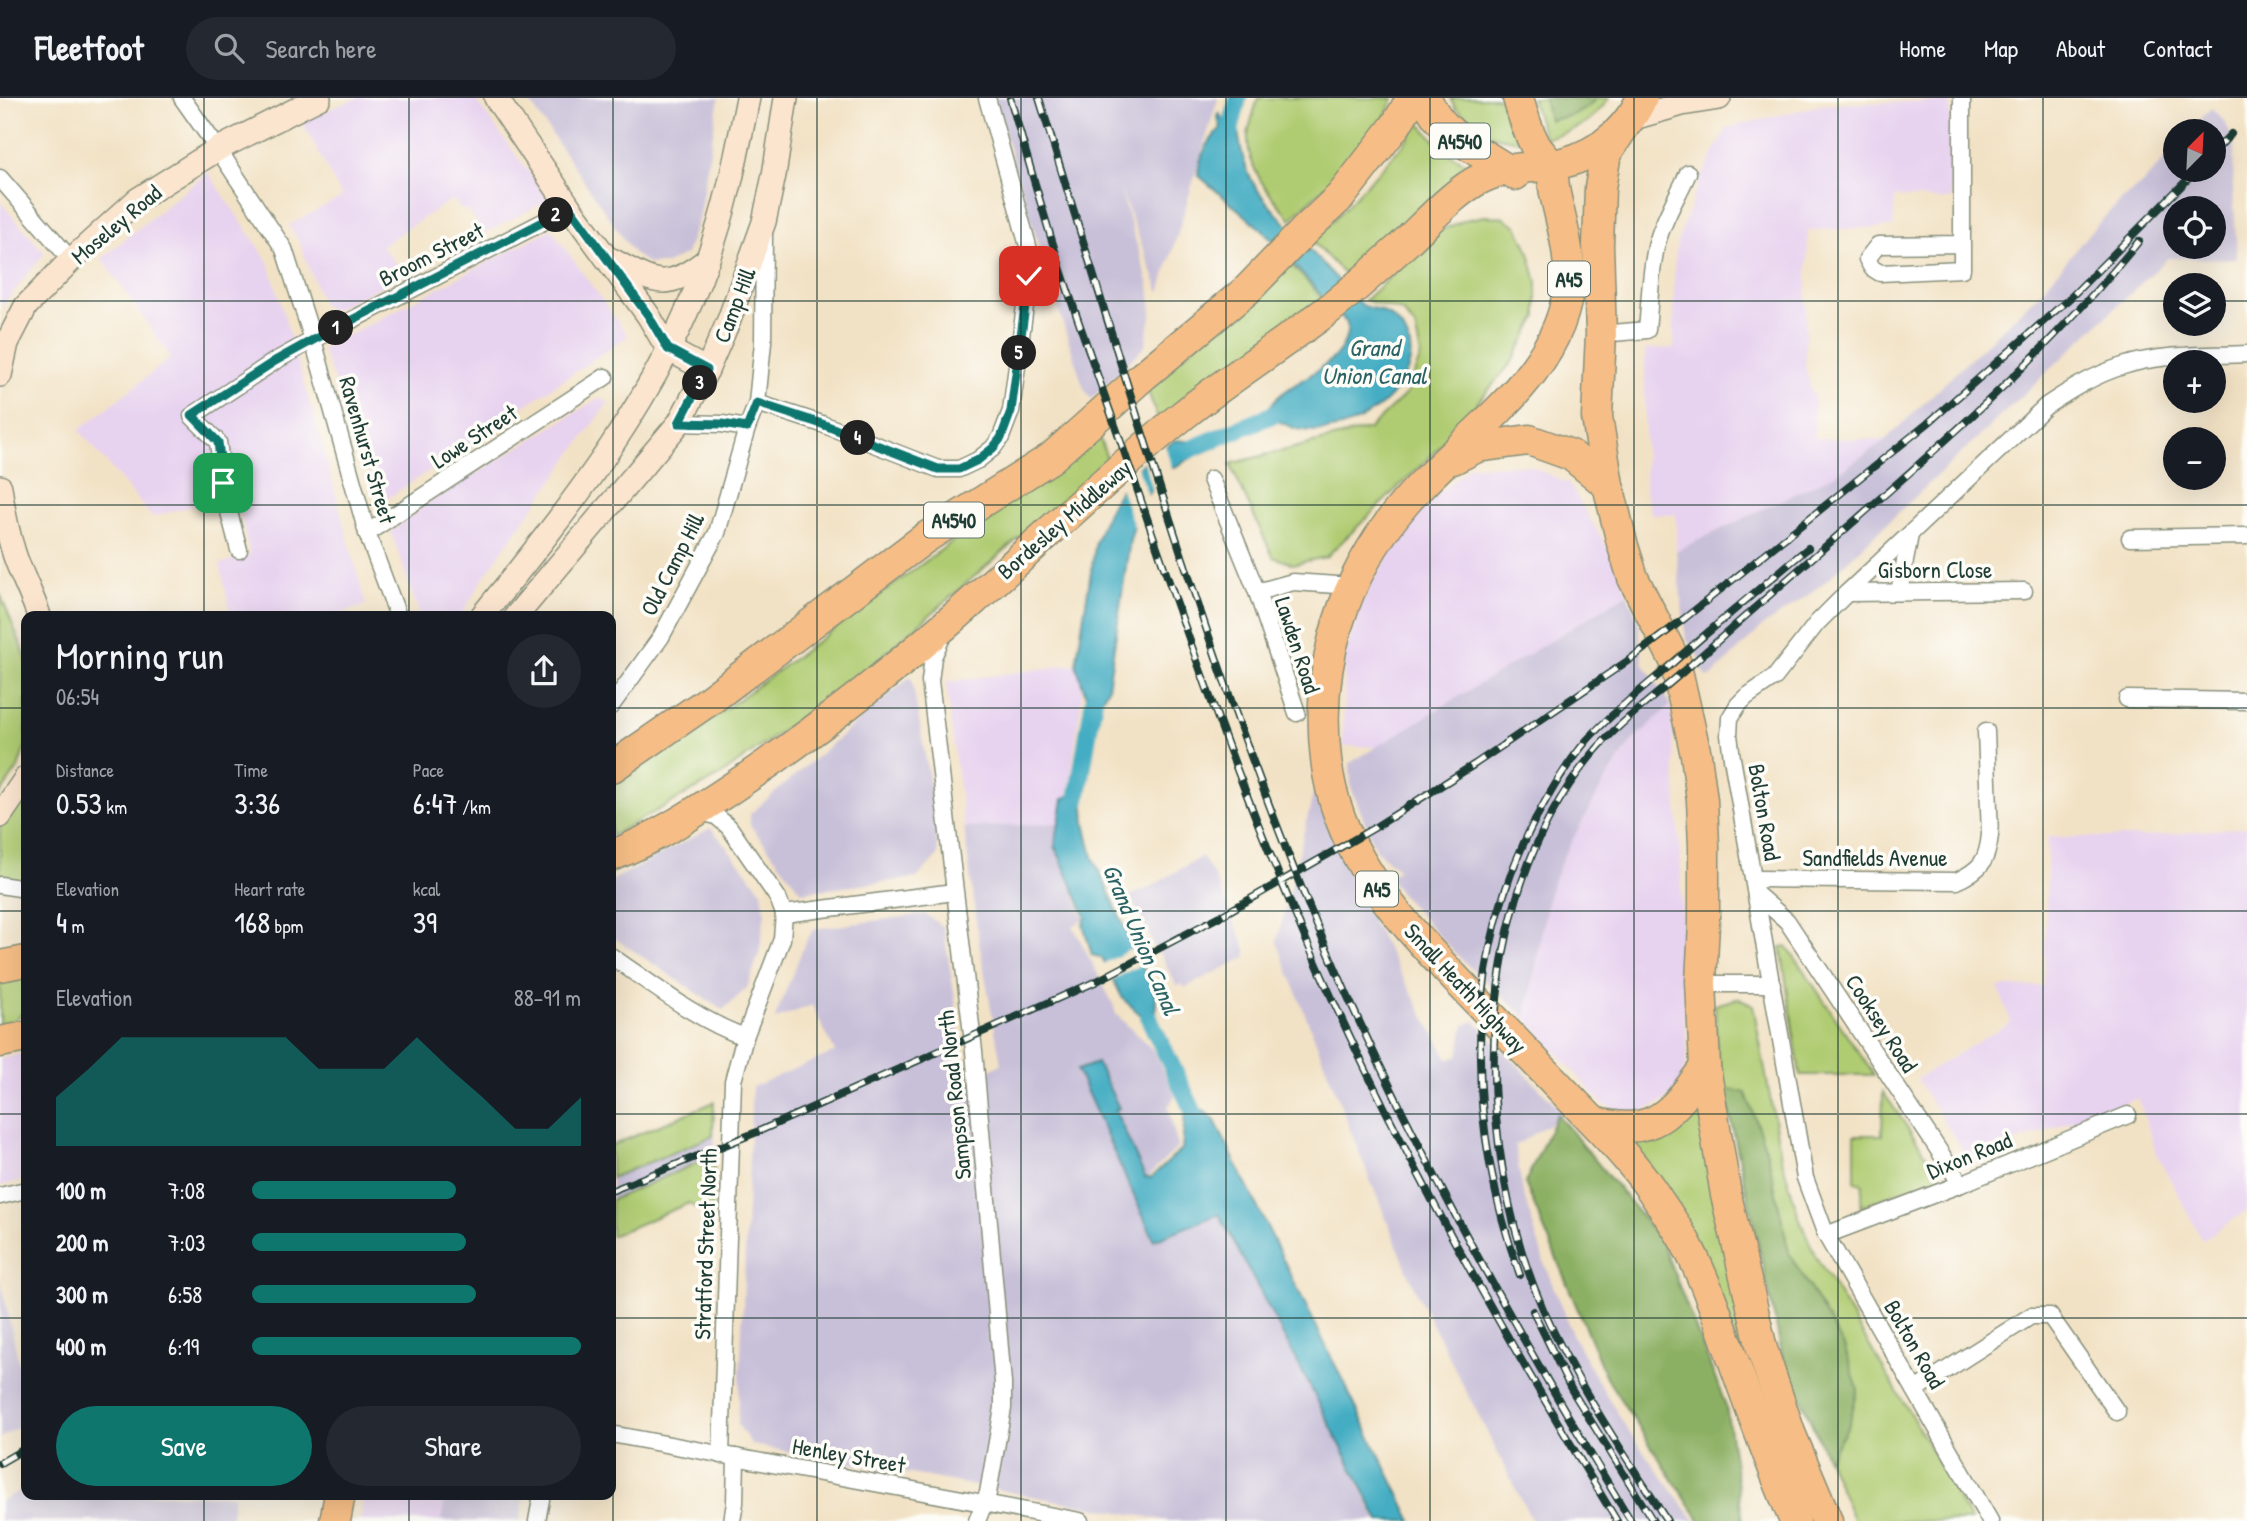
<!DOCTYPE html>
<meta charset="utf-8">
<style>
:root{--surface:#171b24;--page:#242831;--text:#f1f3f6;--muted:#9ea1a6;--line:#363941;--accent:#0f766e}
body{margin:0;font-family:"Patrick Hand",sans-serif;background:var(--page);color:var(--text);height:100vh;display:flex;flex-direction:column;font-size:26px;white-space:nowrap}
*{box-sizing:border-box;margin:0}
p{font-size:23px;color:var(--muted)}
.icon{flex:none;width:38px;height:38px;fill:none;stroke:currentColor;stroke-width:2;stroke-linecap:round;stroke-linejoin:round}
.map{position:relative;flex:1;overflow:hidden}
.details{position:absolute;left:21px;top:513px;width:595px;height:889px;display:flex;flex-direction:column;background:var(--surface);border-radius:14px;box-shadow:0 7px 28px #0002}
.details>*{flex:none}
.needle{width:46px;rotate:24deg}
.buttons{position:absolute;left:2163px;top:21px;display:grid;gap:14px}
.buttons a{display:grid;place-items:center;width:63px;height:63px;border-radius:50%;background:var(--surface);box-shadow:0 7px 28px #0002;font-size:35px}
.pin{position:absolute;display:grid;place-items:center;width:60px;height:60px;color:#fff;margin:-30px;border-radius:14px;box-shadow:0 4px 10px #0006}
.km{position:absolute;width:35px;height:35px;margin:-18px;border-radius:50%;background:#222;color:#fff;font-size:19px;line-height:35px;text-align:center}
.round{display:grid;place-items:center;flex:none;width:74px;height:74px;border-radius:37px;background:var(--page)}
.overview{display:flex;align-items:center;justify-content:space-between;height:119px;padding:0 35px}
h1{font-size:38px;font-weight:600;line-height:52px}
.stats{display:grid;grid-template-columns:repeat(3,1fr);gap:10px;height:119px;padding:7px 35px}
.stats div{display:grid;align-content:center}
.stats b{font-size:30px;font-weight:600}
.stats small{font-size:19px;font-weight:400}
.stats p{font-size:19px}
.chart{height:196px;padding:14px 35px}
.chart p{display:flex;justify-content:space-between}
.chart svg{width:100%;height:126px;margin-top:7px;fill:var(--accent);opacity:.7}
.action{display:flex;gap:14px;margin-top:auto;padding:14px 35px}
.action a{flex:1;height:80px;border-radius:42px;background:var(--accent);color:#fff;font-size:28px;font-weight:600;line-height:80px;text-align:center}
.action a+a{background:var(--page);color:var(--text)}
ul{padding:0 35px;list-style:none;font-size:23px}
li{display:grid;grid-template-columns:112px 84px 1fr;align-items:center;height:52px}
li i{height:18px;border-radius:9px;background:var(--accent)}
header{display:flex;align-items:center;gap:42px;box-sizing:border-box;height:98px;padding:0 35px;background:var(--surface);border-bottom:2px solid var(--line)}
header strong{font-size:33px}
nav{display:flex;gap:38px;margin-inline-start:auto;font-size:24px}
.search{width:490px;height:63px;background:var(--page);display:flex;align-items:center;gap:18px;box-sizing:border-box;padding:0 24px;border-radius:38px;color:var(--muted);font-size:26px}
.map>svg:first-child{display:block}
</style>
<header>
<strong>Fleetfoot</strong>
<div class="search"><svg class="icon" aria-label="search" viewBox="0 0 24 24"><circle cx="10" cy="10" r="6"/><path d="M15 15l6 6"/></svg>Search here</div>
<nav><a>Home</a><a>Map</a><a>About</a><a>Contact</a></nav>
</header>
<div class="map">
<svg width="2247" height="1423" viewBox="0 0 2247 1423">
<rect width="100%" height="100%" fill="#fdfcf7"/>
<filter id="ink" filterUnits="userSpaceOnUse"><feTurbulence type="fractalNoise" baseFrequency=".0143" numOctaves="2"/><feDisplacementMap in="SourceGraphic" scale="14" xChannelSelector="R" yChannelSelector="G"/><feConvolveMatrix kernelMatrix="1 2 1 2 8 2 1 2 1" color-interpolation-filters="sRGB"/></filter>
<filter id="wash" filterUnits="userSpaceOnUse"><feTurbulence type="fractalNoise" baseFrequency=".00686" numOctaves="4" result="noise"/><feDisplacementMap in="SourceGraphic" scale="28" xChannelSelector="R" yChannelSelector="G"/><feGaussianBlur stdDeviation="1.57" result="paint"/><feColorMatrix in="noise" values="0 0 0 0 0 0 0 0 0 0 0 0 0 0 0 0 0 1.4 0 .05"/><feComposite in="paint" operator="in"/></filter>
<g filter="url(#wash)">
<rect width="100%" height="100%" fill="#f2e2c5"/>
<g fill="#e7d2ef">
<polygon points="357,0 474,0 549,102 485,135 467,112 461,112 452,101 381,148 405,176 333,212 323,208 300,145 289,127 342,99 302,23"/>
<polygon points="1950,3 1951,102 1895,99 1893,129 1808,132 1805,268 1812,296 1815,296 1814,340 1885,342 1838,375 1676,453 1676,416 1651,416 1645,393 1645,251 1674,250 1674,169 1677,145 1699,84 1727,30 1825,6"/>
<polygon points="208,74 269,165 323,350 366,507 334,518 231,518 220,466 250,457 232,382 223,385 225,399 152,419 79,332 171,260 102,160"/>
<polygon points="0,104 45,155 3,207 0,205"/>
<polygon points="551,131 628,238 381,405 322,251"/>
<polygon points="599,300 609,304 485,477 461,518 420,518 391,434 428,405"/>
<polygon points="1529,367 1569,386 1613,459 1627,496 1377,649 1343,648 1345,556 1367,492 1408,428 1433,401 1470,368"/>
<polygon points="1076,566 1081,583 1082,597 1068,698 1063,701 1059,725 964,730 946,584"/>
<polygon points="1671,607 1681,773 1683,903 1687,954 1681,987 1664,1003 1634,1017 1603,1006 1526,920 1549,795 1564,757 1601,690 1631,644"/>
<polygon points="2247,729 2247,1113 2202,1142 2156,1054 2138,1000 1968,1061 1917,981 2011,924 1998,889 2044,888 2048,739 2140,739"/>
<polygon points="26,955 26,1081 0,1088 0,961"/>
<polygon points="364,1397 446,1397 441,1423 360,1423"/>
</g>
<g fill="#c8bfd8" fill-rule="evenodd">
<polygon points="527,0 719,0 698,122 686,156 667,166 649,166 634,156"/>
<polygon points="994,0 1218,0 1160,195 1119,87 1149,187 1152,214 1145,248 1091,301 1084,291 1043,163"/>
<path d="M2211 10 2224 23 2234 44 2233 89 2237 161 2168 160 1827 482 1807 498 1763 528 1712 578 1708 580 1702 571 1703 565 1687 542 1685 534 1676 453 1838 375 1885 342 2040 195 2090 134 2119 104 2145 83 2175 50V72H2214V33H2190ZM2214 110V149H2175V110Z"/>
<polygon points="1627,496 1638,522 1643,565 1671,607 1631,644 1601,690 1564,757 1549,795 1526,920 1462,862 1406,802 1388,779 1399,772 1376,752 1351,689 1350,665"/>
<polygon points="910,579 912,582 935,715 938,757 917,780 802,794 750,727 750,716"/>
<polygon points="1314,693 1359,800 1448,961 1458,958 1464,927 1475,923 1564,1016 1515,1048 1523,1094 1546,1170 1572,1236 1597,1281 1629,1334 1695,1423 1532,1423 1417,1196 1364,1067 1277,844"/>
<polygon points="1059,725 1055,748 1084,821 1073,828 1113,906 1116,916 1153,952 1175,997 1168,1009 1178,1049 1139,1087 1220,1100 1377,1423 1169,1423 752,1347 738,1327 752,989 835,954 812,907 774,922 805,845 814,831 925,816 943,829 954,893 965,986 1001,966 979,844 964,730"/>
<polygon points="711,730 762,793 765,815 759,856 747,890 723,912 611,838 611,783"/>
<polygon points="1202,758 1218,785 1246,851 1246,859 1184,890 1182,885 1177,888 1159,854 1157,854 1130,798 1151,789"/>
<polygon points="714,1004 715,1094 611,1138 611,1048"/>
<polygon points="0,1180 20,1270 26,1289 26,1325 0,1340"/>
<polygon points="26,1390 26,1396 234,1397 230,1423 0,1423 0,1403"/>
<polygon points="446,1397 524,1397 520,1423 441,1423"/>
</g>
<g fill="#b0cc72" stroke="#688453" stroke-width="2">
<path d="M1258 0H1393C1378 45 1325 87 1291 121 1271 98 1246 71 1248 38 1249 26 1255 12 1258 0Z"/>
<polygon points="1451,0 1508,0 1524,44 1492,38 1455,10"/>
<path d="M1531 0H1609C1591 27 1575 32 1545 40Z"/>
<polygon points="1418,24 1445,53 1470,68 1347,179 1313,144 1403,47"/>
<polygon points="1484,118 1502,119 1517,128 1528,151 1537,184 1537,219 1512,264 1438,351 1326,459 1293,466 1273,459 1230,366 1369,331 1407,295 1421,257 1415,229 1402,213 1365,202 1439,133 1465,122"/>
<polygon points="1289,164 1324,202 1158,322 1147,290"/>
<polygon points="1098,336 1108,363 866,572 720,678 611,738 611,685 704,627"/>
<polygon points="0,496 26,559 26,646 18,670 0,696"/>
<polygon points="26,696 26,784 0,781 0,727"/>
<polygon points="1787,848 1874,977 1800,977 1781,849"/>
<polygon points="26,876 26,912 6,930 0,931 0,881"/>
<polygon points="1739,900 1753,907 1781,1059 1801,1125 1815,1157 1910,1315 1971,1423 1854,1423 1783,1259 1717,958 1715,907"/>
<polygon points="1883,994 1941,1078 1861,1109 1863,1086 1855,1084 1855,1037 1882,1037"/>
<polygon points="1699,1000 1817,1423 1806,1423 1624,1042"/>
<polygon points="714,1004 713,1038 611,1080 611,1048"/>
<polygon points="713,1058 715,1094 711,1113 704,1115 689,1105 611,1138 611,1102"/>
</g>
<g fill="#8cb064" stroke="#56764c" stroke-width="2">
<path d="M1544 0H1596C1585 16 1567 19 1549 22Z"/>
<polygon points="1724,990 1746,995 1768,1058 1789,1155 1844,1248 1858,1291 1849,1326 1828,1362 1783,1259"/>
<polygon points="1557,1016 1661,1142 1726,1308 1743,1423 1700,1423 1606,1279 1525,1085"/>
</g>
<g fill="#44adc3" stroke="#32757c" stroke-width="2">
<path d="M1234 14C1239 35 1241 61 1251 81 1262 101 1279 118 1294 134 1311 153 1327 171 1345 189 1350 195 1357 204 1364 208 1368 210 1374 210 1379 212 1392 217 1403 228 1408 241 1423 280 1371 324 1336 330 1324 333 1307 334 1294 330 1279 325 1277 319 1259 322 1266 315 1271 306 1277 300 1300 278 1352 264 1347 225L1262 132 1198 77C1199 59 1208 43 1221 30L1217 17 1219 15 1225 26Z"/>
<path d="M1175 342 1206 345 1191 360 1162 376 1140 408 1130 442 1108 590 1091 623 1088 605 1076 566 1096 443C1105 417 1120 388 1140 368 1150 358 1164 351 1175 342Z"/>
<polygon points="1082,681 1085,724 1093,759 1156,899 1155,926 1160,939 1159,942 1154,942 1141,917 1123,901 1102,860 1092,857 1083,826 1086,819 1055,748 1063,701 1073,695"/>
<path d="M1097 965 1119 1010 1115 1012 1145 1079 1151 1080 1182 1051 1186 1005 1181 996 1187 993 1192 1004 1214 1021 1412 1423H1379C1328 1320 1273 1218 1219 1116L1154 1142 1077 972Z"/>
</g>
<g fill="#f2e2c5">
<polygon points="1164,344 1173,373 1164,378 1153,393 1143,360"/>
<polygon points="1137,367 1149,400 1143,410 1136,434 1120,389"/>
<polygon points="1137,848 1144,865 1110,883 1101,867"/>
</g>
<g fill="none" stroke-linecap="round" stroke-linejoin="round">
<g stroke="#44adc3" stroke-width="18">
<polyline points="1229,37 1238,0"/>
<polyline points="1184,354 1281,313"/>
<polyline points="1077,702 1094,601"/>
<polyline points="1149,920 1194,1015"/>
</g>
</g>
</g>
<g filter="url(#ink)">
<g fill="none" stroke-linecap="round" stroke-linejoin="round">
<g stroke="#88907c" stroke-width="19">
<g id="street">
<polyline points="182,0 218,51 284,151 313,242 367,435 398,518"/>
<polyline points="1962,0 1962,171 1880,175 1872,170 1867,161 1878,147 1962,146"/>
<polyline points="0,80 71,162"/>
<path d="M1601 236 1647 232C1650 203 1650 172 1657 145 1664 119 1678 98 1688 75"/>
<polyline points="757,305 822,326 938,371 959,371 978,362 993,350 1001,339 1011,313 1029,178 1028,148 987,0"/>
<polyline points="679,325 722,326 747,330"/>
<polyline points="1211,381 1257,494 1293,484 1351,488"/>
<polyline points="367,435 605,279"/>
<polyline points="2130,440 2247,438"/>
<polyline points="239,452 225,399 218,344 192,318 275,263 313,242 570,110"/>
<polyline points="1257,494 1297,615"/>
<polyline points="1899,494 1910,437"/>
<polyline points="1847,495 2024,493"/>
<polyline points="942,539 933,559 930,583 974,953 1003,1285 1003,1310 988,1395 977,1423"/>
<polyline points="2127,601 2247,603"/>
<polyline points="611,608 661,539 717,435 747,330 757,305 763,244 764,137"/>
<polyline points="698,713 716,718 729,729 778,800 784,816 782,841 745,939 733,983 721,1357"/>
<path d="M1754 781 1957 783C1981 771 1987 764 1990 737L1986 633"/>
<polyline points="0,787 26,791"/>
<polyline points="1756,796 1787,823 1961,1086"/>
<polyline points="784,816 954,794"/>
<path d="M611 858C653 887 697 922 745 939"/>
<polyline points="1701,884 1710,886 1772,886"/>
<polyline points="0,1098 26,1092"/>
<polyline points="1826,1137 1961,1086 2128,1017"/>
<polyline points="1915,1292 2031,1218 2050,1218 2117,1314"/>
<polyline points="611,1336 1080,1423"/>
<polyline points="537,1423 542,1396"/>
<polyline points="732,1423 735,1405 736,1359"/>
<path d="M1990 1423 1826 1137 1805 1080 1732 660 1729 637 1730 620 1738 607 1746 599 1775 579 1817 525 1847 495 2046 308C2070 292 2094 277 2123 268 2162 255 2207 258 2247 256"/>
</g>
</g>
<g stroke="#88907c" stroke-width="26">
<g id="secondary">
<polyline points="496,0 570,110 648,217 668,251"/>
<polyline points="1630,21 1682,6 1719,0"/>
<path d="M612 162C656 186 666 194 708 161"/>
<polyline points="668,251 707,272"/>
<polyline points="0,277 7,245 26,208 71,162 137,102 218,51 319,0"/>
<path d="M0 389C3 411 7 433 14 455 21 477 32 496 39 518"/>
<path d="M482 518C571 409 661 295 708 160 727 108 737 54 748 0"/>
<polyline points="516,518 679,325 707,272 729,222 764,124 774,77 786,0"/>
<polyline points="0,718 26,680"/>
</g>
</g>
<g stroke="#88907c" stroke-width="33">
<g id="highway">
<path d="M1426 0C1443 41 1482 53 1515 77"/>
<path d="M1518 0C1522 15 1528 33 1535 47 1539 54 1547 60 1550 67 1554 77 1553 90 1556 100 1562 127 1570 154 1569 182 1564 278 1461 338 1404 406 1343 479 1315 566 1326 661 1336 750 1390 811 1449 874 1491 918 1534 962 1576 1006 1603 1034 1631 1062 1653 1094 1665 1113 1679 1131 1689 1151 1708 1188 1721 1228 1735 1267 1754 1320 1773 1372 1795 1423"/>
<polyline points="1625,27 1606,55 1600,90 1598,147 1601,236 1597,319 1608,387 1622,445 1633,480 1675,563 1696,657 1702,702 1704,748 1704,825 1701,884 1705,969 1726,1097 1762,1251 1790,1335 1827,1423"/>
<polyline points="1453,361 1477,349 1529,342 1571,357 1608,387"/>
<polyline points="611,670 710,602 925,440 1051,360 1143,278 1247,192 1305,132 1341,98 1396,27 1412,0"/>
<path d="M611 758C662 738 706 707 751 677 823 628 891 574 957 517 1032 451 1104 381 1182 318 1227 282 1277 250 1324 215 1352 194 1377 170 1403 147 1426 126 1454 93 1482 80 1503 70 1523 70 1546 68 1588 63 1624 39 1642 0"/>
<polyline points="0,868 26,863"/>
<polyline points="0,944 26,939"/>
<path d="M1594 1024C1655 1040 1672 1015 1705 969"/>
<polyline points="335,1423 340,1396"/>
</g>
</g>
<use href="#street" stroke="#fff" stroke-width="16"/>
<use href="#secondary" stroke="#fbe5cf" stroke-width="23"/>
<use href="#highway" stroke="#f6be86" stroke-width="30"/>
<g stroke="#1f3d34" stroke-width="8">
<g id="rail">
<path d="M1010 0C1027 58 1043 115 1061 172 1089 256 1120 339 1148 423 1206 592 1267 762 1343 924 1423 1096 1519 1262 1617 1423"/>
<path d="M1039 0C1065 87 1093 173 1119 260 1177 446 1236 630 1310 811 1398 1024 1511 1226 1631 1423"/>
<polyline points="2214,54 2231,36"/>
<polyline points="611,1093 757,1034 1097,883 1226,815 1374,730 1475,666 1629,562 1685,520 1927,326 2071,199 2197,72"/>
<path d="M1520 1177C1467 1029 1461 862 1536 720 1551 692 1567 665 1588 641 1612 615 1640 593 1667 570 1713 529 1760 490 1808 450"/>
<polyline points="1533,1213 1571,1291 1653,1423"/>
<polyline points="0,1365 26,1350"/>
<path d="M1667 1423C1623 1354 1576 1286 1543 1211 1471 1046 1471 803 1590 659 1610 634 1635 614 1659 594 1690 569 1719 541 1749 515 1883 397 2025 282 2139 143"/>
</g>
</g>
<use href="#rail" stroke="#fdfcf7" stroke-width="5" stroke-dasharray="16" stroke-linecap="butt"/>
</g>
</g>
<g fill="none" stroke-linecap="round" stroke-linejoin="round" filter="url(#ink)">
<g stroke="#fff" stroke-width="14">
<polyline id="route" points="223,385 218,344 192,317 275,263 313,242 570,110 648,217 668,251 707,272 679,325 722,326 747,330 757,305 822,326 938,371 959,371 978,362 993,350 1001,340 1011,313 1029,178"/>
</g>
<use href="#route" stroke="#0f766e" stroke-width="9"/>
</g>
<path fill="none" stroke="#1f3d34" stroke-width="2" stroke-opacity="0.55" d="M204 0V518M409 0V518M613 0V1423M817 0V1423M1021 0V1423M1226 0V1423M1430 0V1423M1634 0V1423M1838 0V1423M2043 0V1423M0 203H2175M2214 203H2247M0 407H2247M0 610H26M611 610H2247M0 813H26M611 813H2247M0 1016H26M611 1016H2247M0 1220H26M611 1220H2247M204 1396V1423M409 1396V1423"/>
<g text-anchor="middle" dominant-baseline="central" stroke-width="7" stroke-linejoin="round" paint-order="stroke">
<g fill="#fdfcf7" stroke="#62766e" stroke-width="2">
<rect x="1430" y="25.5" width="60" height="35" rx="5"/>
<rect x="1548" y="163.5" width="42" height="35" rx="5"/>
<rect x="924" y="404.5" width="60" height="35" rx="5"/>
<rect x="1356" y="773.5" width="42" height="35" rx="5"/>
</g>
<g font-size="21" font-weight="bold" fill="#1f3d34">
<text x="1460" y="43">A4540</text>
<text x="1569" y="181">A45</text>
<text x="954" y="422">A4540</text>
<text x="1377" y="791">A45</text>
</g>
<g font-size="23" fill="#1f3d34" stroke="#fdfcf7">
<text transform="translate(116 126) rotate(-40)">Moseley Road</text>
<text transform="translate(431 156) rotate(-27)">Broom Street</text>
<text transform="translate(734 207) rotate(-69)">Camp Hill</text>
<text transform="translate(474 338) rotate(-33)">Lowe Street</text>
<text transform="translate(368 352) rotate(74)">Ravenhurst Street</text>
<text transform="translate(1064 421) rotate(-41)">Bordesley Middleway</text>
<text transform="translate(672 466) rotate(-63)">Old Camp Hill</text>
<text x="1935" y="471">Gisborn Close</text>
<text transform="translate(1298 547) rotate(72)">Lawden Road</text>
<text transform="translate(1765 714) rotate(80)">Bolton Road</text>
<text x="1875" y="759">Sandfields Avenue</text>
<text transform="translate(1466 890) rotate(47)">Small Heath Highway</text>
<text transform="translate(1882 925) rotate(57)">Cooksey Road</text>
<text transform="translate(954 997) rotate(-96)">Sampson Road North</text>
<text transform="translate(1969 1057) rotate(-22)">Dixon Road</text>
<text transform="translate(705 1146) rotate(-88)">Stratford Street North</text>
<text transform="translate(1915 1246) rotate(60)">Bolton Road</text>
<text transform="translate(849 1357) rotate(10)">Henley Street</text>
</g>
<g font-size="24" font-style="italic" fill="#2c6466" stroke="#fdfcf7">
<text x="1374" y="249">Grand<tspan x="1374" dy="28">Union Canal</tspan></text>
<text transform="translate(1142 841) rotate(67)">Grand Union Canal</text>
</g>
</g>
</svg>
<div class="buttons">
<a><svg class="needle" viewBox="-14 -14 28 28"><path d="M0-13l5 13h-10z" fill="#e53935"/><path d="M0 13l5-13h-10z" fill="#9ea1a6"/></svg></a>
<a><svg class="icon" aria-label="locate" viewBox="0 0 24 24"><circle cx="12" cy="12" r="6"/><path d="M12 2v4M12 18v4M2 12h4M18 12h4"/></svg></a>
<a><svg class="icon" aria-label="layers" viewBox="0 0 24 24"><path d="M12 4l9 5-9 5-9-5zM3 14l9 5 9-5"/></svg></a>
<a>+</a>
<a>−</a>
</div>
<div class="pin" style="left:223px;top:385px;background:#1e9e55"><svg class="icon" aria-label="arrive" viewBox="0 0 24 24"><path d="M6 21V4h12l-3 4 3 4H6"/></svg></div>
<div class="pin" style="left:1029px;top:178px;background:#d93025"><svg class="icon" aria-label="check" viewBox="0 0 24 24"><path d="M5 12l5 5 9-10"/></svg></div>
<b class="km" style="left:336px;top:230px">1</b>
<b class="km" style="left:556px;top:117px">2</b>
<b class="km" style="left:700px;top:285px">3</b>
<b class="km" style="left:858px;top:340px">4</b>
<b class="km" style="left:1019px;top:255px">5</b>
<section class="details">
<div class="overview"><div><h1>Morning run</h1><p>06:54</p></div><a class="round"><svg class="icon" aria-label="share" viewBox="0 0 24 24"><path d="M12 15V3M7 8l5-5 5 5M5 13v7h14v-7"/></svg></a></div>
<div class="stats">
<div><p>Distance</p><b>0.53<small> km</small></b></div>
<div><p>Time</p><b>3:36</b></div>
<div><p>Pace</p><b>6:47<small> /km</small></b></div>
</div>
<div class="stats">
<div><p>Elevation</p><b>4<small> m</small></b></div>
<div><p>Heart rate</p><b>168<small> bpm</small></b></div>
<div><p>kcal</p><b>39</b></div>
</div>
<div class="chart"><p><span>Elevation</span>88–91 m</p>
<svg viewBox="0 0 160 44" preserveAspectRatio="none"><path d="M0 44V27L10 17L20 6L30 6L40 6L50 6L60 6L70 6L80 17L90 17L100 17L110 6L120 17L130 27L140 38L150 38L160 27V44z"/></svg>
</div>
<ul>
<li><b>100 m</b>7:08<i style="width:62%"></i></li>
<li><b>200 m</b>7:03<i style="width:65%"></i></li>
<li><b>300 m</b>6:58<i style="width:68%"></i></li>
<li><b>400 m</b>6:19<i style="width:100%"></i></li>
</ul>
<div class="action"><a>Save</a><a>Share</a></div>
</section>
</div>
